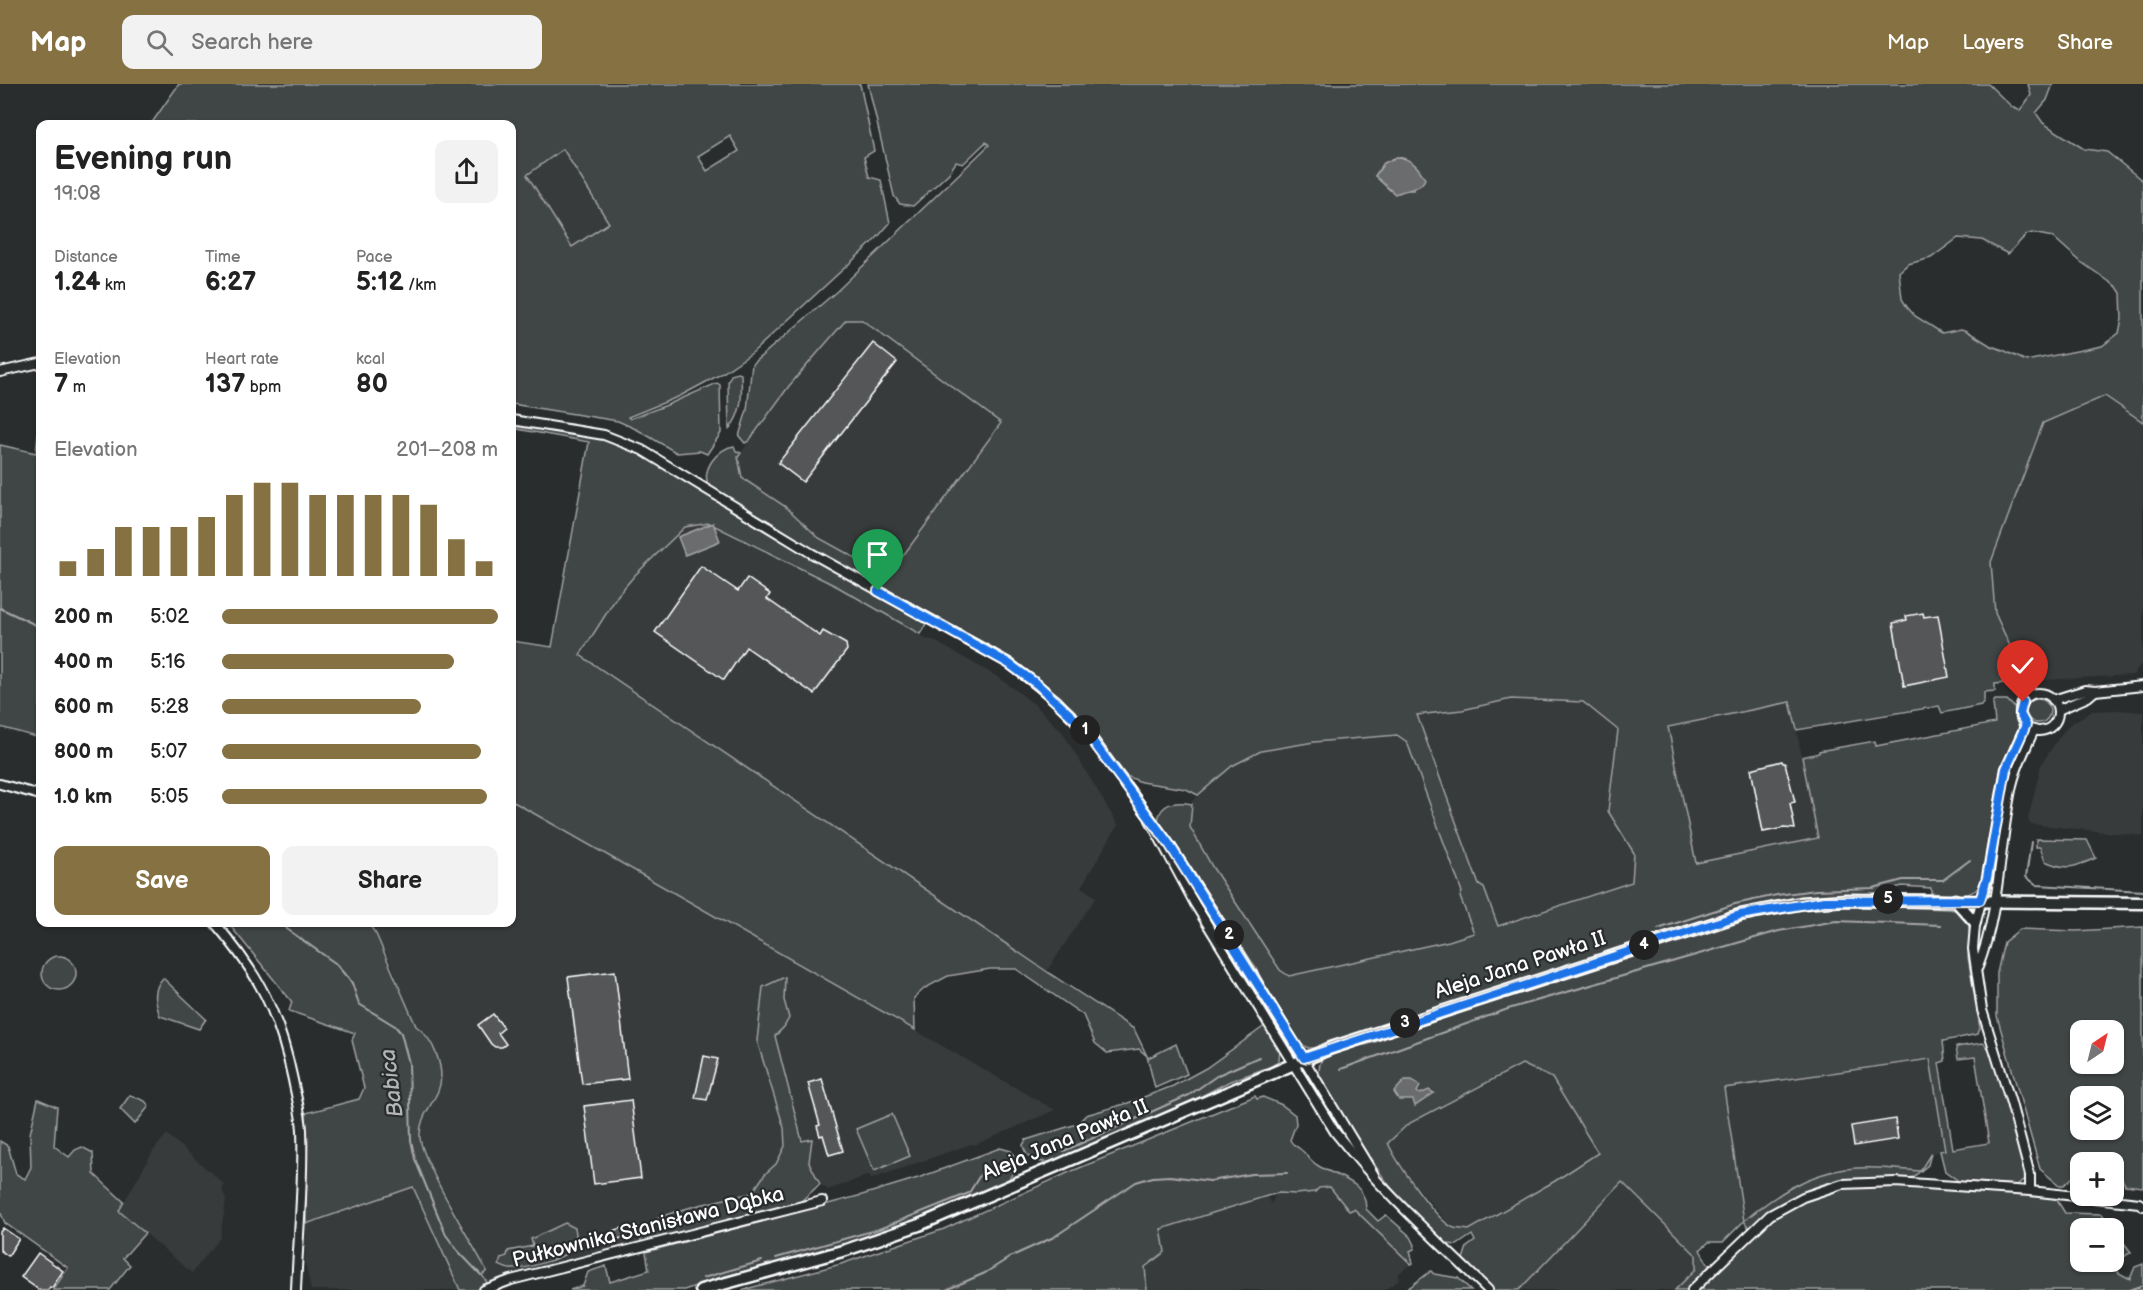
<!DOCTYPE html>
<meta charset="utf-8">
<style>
:root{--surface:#fff;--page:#f2f2f2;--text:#222;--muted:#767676;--accent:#857141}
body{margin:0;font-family:"Balsamiq Sans",sans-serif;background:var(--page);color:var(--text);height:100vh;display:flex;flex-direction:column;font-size:22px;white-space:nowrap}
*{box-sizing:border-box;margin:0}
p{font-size:20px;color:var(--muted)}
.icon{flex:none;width:33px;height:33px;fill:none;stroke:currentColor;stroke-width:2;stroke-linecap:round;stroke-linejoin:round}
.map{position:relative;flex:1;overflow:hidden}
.details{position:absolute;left:36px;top:36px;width:480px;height:807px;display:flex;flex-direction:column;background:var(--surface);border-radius:12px;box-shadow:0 2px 4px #0004}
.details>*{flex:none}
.needle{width:39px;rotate:35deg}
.controls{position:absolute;left:2070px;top:936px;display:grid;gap:12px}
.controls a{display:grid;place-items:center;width:54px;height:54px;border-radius:12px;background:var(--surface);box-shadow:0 2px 4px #0004;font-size:30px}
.pin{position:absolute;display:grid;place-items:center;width:51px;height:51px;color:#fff;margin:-62px -26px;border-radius:50% 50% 50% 0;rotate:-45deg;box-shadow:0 0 6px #0007}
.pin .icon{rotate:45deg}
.km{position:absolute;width:30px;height:30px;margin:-15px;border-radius:50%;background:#222;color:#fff;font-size:16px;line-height:30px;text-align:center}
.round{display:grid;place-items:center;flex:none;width:63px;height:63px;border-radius:12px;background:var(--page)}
.head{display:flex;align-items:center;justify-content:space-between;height:102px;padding:0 18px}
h1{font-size:33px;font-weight:700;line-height:45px}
.stats{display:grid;grid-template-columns:repeat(3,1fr);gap:9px;height:102px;padding:6px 18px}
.stats div{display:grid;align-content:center}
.stats b{font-size:26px;font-weight:700}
.stats small{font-size:16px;font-weight:400}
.stats p{font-size:16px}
.chart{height:168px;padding:12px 18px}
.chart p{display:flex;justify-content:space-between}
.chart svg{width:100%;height:108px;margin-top:6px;stroke:var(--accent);stroke-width:6}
.primary-button{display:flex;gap:12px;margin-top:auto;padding:12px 18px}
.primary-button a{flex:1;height:69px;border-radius:12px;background:var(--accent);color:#fff;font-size:24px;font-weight:700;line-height:69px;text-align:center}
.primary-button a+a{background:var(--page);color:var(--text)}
ul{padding:0 18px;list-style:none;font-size:20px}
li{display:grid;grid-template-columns:96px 72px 1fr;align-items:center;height:45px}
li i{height:15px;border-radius:8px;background:var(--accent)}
header{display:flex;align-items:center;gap:36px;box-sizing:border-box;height:84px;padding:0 30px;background:var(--accent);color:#fff}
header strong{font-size:28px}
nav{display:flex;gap:33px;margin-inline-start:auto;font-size:21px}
.search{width:420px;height:54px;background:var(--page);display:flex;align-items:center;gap:15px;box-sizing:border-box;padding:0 21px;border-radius:12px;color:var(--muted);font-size:22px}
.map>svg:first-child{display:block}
</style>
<header>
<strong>Map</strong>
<div class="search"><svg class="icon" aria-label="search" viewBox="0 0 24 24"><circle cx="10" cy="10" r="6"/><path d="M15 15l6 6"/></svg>Search here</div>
<nav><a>Map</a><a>Layers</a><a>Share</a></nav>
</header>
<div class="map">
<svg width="2143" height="1206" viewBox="0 0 2143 1206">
<rect width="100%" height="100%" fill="#2a2d2e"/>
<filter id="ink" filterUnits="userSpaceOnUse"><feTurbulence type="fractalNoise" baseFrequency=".0167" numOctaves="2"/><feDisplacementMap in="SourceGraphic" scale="12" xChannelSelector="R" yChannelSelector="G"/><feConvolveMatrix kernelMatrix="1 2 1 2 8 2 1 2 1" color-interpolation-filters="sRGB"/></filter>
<g filter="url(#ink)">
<g fill="#373a3b">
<polygon points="563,64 610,140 572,163 527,91"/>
<polygon points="846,236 862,236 1001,339 888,492 819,454 786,423 742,394 738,373 789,302"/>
<polygon points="2105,312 2143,338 2143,577 2133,591 2026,597 1995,529 1991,478 2043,339"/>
<polygon points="713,439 838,503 914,546 925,555 933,556 1001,595 1034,620 1063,649 1118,741 1081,803 1096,813 1047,887 580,571 618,511 635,491 686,443"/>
<polygon points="1511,615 1582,618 1618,646 1608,727 1634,769 1632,798 1498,842 1484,804 1479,802 1417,631 1462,626"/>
<polygon points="1791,618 1818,754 1696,779 1668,642"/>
<polygon points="2118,626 2143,628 2143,752 2030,740 2028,735 2041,681 2059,653 2069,641 2091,627"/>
<polygon points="1397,651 1407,658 1462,808 1460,813 1474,850 1422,864 1289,892 1280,886 1213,784 1190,743 1192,717 1232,682 1261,667 1314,658"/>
<polygon points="512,717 601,768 1055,1026 975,1061 971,1060 871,1095 869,1091 828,1106 817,1098 641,1154 641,1160 514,1191 488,1200 481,1191 487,1187 424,1070 420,1044 425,1031 439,1006 424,948 416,942 387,871 368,839 512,838"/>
<polygon points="1931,975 1945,1066 1928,1070 1920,1087 1843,1085 1775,1112 1744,1137 1724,1004"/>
<polygon points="1522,980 1552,994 1598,1069 1555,1097 1468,1146 1452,1144 1406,1090 1388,1060 1408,1040"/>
<polygon points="167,1050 224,1100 222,1105 226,1116 220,1154 192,1189 119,1127 153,1067"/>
<polygon points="1623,1098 1696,1171 1696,1185 1675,1206 1519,1206"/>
<polygon points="413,1103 460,1206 311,1206 305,1178 306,1140"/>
<polygon points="1330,1103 1349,1127 1354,1125 1411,1180 1398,1190 1399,1196 1384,1206 1147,1206 1145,1183 1164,1168 1161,1145 1267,1112 1271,1120 1275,1112 1279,1109 1296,1110"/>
</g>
<g fill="#414445" stroke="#a0a2a2" stroke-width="1.5" fill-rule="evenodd">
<path d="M179 0H860L874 67 864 73 869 93 881 96 890 139 876 155 752 269 721 290 680 312 628 333 630 335 667 321 717 299 720 301 721 349 707 370 700 367 677 369 638 346 618 337 512 320V40H151ZM730 52 739 67 707 87 698 72ZM563 65 609 139 572 163 527 91Z"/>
<path d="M868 0H1988L2011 22 2020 27 2031 11 2028 0H2053L2047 16 2036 29 2043 39 2084 65 2107 68 2143 97V338L2105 312 2043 339 1991 478 1995 529 2026 597 1995 600V607L1984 608V617L1981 621 1942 629 1939 622 1797 646 1790 618 1668 643 1696 779 1818 754 1802 673 1819 669V667L1875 657 1876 662 1995 639 1993 619 1995 616H2007L2014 623 2019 643 2001 689 1983 798C1973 816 1950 811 1931 809V804L1902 802 1878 809 1808 813 1739 826 1315 964H1308L1299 959C1289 943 1277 927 1269 910 1259 890 1251 873 1237 857L1158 738C1159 718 1176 717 1192 720L1190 743 1213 784 1280 886 1289 892 1449 857 1474 849 1460 813 1462 808 1407 658 1397 651 1314 658 1261 667 1232 682 1198 711 1186 705 1141 698 1124 691 1095 649 1073 625 1034 591 995 565 812 465 709 402C700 386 718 364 734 362L736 367 741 369 738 373 742 394 786 423 819 454 888 492 1001 339 862 236H846L789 302 749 357 745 359 739 352 747 326 752 280 837 207 989 61 986 58 963 80 956 78 949 89 913 122 900 120 894 112ZM1397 73 1414 106H1405L1399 109 1390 106 1375 92 1384 79ZM2032 149 2053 153 2081 178 2117 203 2121 209 2122 235 2119 249 2102 262 2026 277 2003 266 1991 262 1967 247 1961 245 1942 249 1915 232 1907 223 1902 215 1899 188 1908 180 1931 174 1958 154 1982 156 2008 170 2026 151ZM1511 615 1583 618 1618 646 1608 727 1634 769 1632 798 1498 842 1484 804 1479 801 1417 631 1462 626Z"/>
<path d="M738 289 741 290C742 310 743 329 729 345L728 298 731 291Z"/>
<polygon points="512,336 623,358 929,535 920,550 838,503 709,439 685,443 635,491 618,511 580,571 1046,887 1134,945 1148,974 1176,960 1187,990 1155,1004 1147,972 1139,965 1107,969 1095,959 1083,931 1016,885 990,885 948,892 925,904 914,914 915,946 512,717 512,557 552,563 589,358 512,344"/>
<polygon points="38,350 40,351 40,654 0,643 0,361 36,369"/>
<circle cx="2038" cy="627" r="12"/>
<polygon points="2027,647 2029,648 2018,673 1993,805 1991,808 1988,805 2010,681"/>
<polygon points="1155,743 1232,859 1293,965 1291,970 1190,806"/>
<path d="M2036 755 2087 756 2096 774C2075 783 2067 787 2045 777L2040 763H2036Z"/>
<path d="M1847 821 1948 825 1956 826 1968 837 1970 852 1968 873 1980 944 1978 950 1943 957 1945 977 1939 979 1953 1065 1989 1059 1975 973 1958 975 1956 963 1983 959 1991 967 1996 980 2025 1089 2024 1095 2017 1101 1960 1098 1945 1087 1940 1067 1945 1066 1930 975 1724 1004 1744 1137C1774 1112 1806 1090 1846 1085 1870 1082 1896 1085 1920 1087L1931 1069 1928 1081 1913 1093 1905 1095C1887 1095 1867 1093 1849 1095 1813 1099 1775 1119 1749 1144L1744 1137 1723 1158H1709L1700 1166 1709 1182 1688 1206H1675L1696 1185V1171L1622 1098 1519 1206H1493L1463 1175 1467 1163 1475 1157 1472 1151 1457 1161 1447 1160C1390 1117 1356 1052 1320 992 1318 983 1319 976 1327 971 1339 963 1356 963 1369 960 1382 956 1393 951 1405 945L1738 836 1786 826ZM1522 980 1552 994 1598 1069 1555 1097 1469 1146C1464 1145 1458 1145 1454 1144 1437 1138 1396 1077 1388 1059L1408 1040Z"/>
<path d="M228 839H368L376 850 416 942C433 954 447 986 438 1007 431 1023 419 1034 420 1053 421 1076 473 1161 487 1187L482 1191 488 1200 477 1206H460L413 1103 306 1140V1029L359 1015 364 1004 352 956 355 949 289 927 292 918Z"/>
<path d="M2143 843V1103L2125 1101 2115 1080 2105 1076 2080 1078V1087L2064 1101H2059L2040 1085 1997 932V889L2004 858 2020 845 2076 847ZM2114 946V980H2080V946ZM2080 1012H2114V1046H2080Z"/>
<circle cx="59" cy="889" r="17"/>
<path d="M785 893 784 916 789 934 784 943 775 952 802 1057 812 1055 809 1078 820 1100 800 1118 641 1160C640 1152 644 1143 650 1139 668 1126 727 1115 752 1109L765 1090 776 1080 785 1062 784 1044 757 957 763 903Z"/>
<path d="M163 894 206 935 199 945 160 932C155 917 152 906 163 894Z"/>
<path d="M1266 941 1280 965 1279 976 1272 982 1230 997 1196 1015 1052 1078C1038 1079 1026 1076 1023 1061L1026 1056 1077 1040 1086 1031 1128 1019 1173 1002 1206 984Z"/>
<polygon points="130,1011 145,1017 149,1022 135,1040 120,1025"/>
<path d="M1255 1012 1257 1015 1263 1013 1282 1021 1295 1031 1296 1040 1290 1056C1293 1062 1295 1061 1300 1065 1306 1069 1310 1077 1317 1081 1337 1094 1366 1096 1366 1125L1378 1137 1386 1131 1411 1153 1415 1161 1414 1165 1410 1167 1413 1179 1411 1180 1354 1125 1349 1127 1330 1103 1319 1104 1315 1108 1296 1110 1279 1109 1267 1112 1161 1145 1165 1168 1145 1183 1147 1206H742L841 1180 944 1145 1072 1087Z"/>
<polygon points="38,1015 57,1023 54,1062 69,1073 75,1066 82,1063 93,1069 94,1090 124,1118 119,1127 145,1149 123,1174 130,1181 110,1206 53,1206 68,1184 5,1139 0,1127 0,1057 8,1062 16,1090 25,1095 31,1083 30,1050"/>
<polygon points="892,1030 910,1072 874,1087 856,1045"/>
<path d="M1000 1064 1011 1067C1020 1078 1015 1088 1007 1097L908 1140 856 1158 716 1195 684 1206H570L583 1202 588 1188 606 1182 610 1198 649 1186 646 1168 862 1111 918 1094Z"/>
<path d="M1891 1101 2055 1113 2065 1129 2102 1130 2112 1144H2080V1178H2114V1146L2131 1168 2115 1179V1184L2119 1189 2130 1195 2135 1183 2143 1180V1206H1700C1738 1168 1776 1120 1831 1106 1851 1101 1870 1102 1891 1101Z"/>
<path d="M565 1139 575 1144C576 1150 578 1157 574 1163 567 1174 526 1185 513 1185 508 1186 503 1183 499 1181L501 1174 507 1172 508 1167 533 1162 531 1155Z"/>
<polygon points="1431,1187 1434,1190 1458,1194 1471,1206 1406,1206"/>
</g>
<g fill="#6a6c6d" stroke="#a6a7a7" stroke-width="1.5">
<path d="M1397 73C1410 74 1419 83 1425 95 1419 107 1406 105 1395 110L1375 92 1384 79Z"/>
<polygon points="713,439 720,457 685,471 678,453"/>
<polygon points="1405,996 1412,996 1420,1002 1417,1008 1420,1010 1429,1006 1434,1009 1415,1022 1413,1016 1399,1016 1394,1008"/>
</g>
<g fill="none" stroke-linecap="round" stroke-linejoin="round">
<g stroke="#a6a7a7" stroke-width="2">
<polyline points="0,524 40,543"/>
<polyline points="2031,758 2026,793 2037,801 2143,807"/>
<polyline points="283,838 287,845 335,879 352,899 359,920 395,942 401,949 409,979 411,1056 415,1075 446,1151 458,1167 481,1191"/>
<polyline points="1658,845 1735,820 1777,811 1816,806 1873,804 1903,796 1943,796 1970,776"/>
<polyline points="1341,985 1508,925 1779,847 1836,837 1941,841"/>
<polyline points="1064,1067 1189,1011 1218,991 1259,973"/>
<polyline points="776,1174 879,1145 969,1109 985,1083"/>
<polyline points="703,1194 762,1177"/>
<polyline points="946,1206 985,1189 1012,1172 1054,1153 1136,1098 1153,1093 1170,1092 1210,1097 1252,1090 1287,1089"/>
<polyline points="2129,1206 2143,1201"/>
</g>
</g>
<g fill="#555758" stroke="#fff" stroke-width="1.5">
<polygon points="873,259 897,278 803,398 778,379"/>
<polygon points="701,482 738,507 747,494 770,510 767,515 820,552 823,547 846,560 847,566 814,610 746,563 724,596 655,548"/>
<polygon points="1923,529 1924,533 1938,531 1949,593 1904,602 1893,539 1907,536 1906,532"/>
<polygon points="1782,677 1783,679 1785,679 1795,718 1790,719 1795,745 1784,744 1763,748 1751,685"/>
<polygon points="615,887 628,995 582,1000 568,893"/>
<polygon points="493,930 504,944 498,949 506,960 502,963 495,963 491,960 478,941"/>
<polygon points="704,972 718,975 707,1016 695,1014"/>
<polygon points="822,995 843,1067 829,1071 823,1051 820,1052 817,1042 820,1041 808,999"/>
<polygon points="631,1016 641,1094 594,1100 584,1022"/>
<polygon points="1895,1035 1898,1055 1854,1062 1851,1042"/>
<polygon points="630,1142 631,1145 638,1143 640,1149 614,1156 612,1147"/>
<polygon points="3,1144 19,1155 8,1172 0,1166 0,1148"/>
<polygon points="38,1169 63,1187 52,1204 50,1203 48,1206 39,1206 21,1193"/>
</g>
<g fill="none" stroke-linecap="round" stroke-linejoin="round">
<g stroke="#fff" stroke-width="12">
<g id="street">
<polyline points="0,288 40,279"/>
<polyline points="512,336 604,351 642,366 811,469 1009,579 1057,617 1094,657 1169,760 1232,857 1374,1091"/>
<circle cx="2039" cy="628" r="19"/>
<polyline points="2053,616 2085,606 2095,607 2143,602"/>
<polyline points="2058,626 2088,613 2095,607"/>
<polyline points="2026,641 2006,685 1987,794 1975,842 1973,865 1982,926 2011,1019 2030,1091 2030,1107"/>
<polyline points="0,700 40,711"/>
<path d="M1150 736 1195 820 1335 1048C1380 1105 1435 1155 1488 1206"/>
<path d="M214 838C259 890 279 929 293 996 296 1012 301 1029 302 1046 304 1099 298 1153 296 1206"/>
<path d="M1978 883C2000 827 1999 764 2011 706 2015 685 2025 666 2034 646"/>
<polyline points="484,1206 511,1196 822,1117"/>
<polyline points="1692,1206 1770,1131 1803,1113 1842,1100 1895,1098 2030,1107 2139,1119 2143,1122"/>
</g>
</g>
<g stroke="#fff" stroke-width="15">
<g id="secondary">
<polyline points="1955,816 1975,838"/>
<polyline points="701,1206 846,1166 919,1141 1331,964 1740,831 1801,819 1846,816 2143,819"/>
</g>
</g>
<use href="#street" stroke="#2a2d2e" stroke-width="8"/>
<use href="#secondary" stroke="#2a2d2e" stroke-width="10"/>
</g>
</g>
<g fill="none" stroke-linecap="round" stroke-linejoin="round" filter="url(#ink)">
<g stroke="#fff" stroke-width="12">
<polyline id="route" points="878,507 1008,579 1038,601 1080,640 1169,760 1304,974 1740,831 1824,817 1980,816 1987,794 2006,685 2026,641 2020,630 2023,618"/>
</g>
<use href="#route" stroke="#1a73e8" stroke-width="8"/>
</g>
<g text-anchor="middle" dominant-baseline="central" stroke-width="4.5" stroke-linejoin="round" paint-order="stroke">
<g font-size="21" fill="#fff" stroke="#2a2d2e">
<text transform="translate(1520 881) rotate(-18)">Aleja Jana Pawła II</text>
<text transform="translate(1065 1056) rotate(-23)">Aleja Jana Pawła II</text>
<text transform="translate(648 1143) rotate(-14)">Pułkownika Stanisława Dąbka</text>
</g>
<g font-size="22" font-style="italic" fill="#b4b6b6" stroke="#2a2d2e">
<text transform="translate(392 999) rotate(-97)">Babica</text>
</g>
</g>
</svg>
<div class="controls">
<a><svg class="needle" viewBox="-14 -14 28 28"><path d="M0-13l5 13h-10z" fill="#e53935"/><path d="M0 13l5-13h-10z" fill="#767676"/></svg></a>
<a><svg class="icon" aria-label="layers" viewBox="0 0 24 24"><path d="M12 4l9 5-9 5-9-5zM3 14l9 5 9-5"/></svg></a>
<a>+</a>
<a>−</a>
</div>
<div class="pin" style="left:878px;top:507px;background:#1e9e55"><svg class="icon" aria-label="arrive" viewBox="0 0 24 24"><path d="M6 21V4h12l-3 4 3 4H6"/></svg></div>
<div class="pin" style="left:2023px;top:618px;background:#d93025"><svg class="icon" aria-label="check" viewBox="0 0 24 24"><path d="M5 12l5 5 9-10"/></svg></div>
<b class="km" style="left:1085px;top:646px">1</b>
<b class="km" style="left:1229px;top:851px">2</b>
<b class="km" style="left:1405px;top:939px">3</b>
<b class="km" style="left:1644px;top:861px">4</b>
<b class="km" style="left:1888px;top:815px">5</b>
<section class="details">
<div class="head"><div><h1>Evening run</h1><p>19:08</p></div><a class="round"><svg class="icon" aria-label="share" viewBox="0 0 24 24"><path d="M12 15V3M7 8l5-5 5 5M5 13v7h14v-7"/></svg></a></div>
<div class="stats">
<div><p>Distance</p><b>1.24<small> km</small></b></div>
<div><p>Time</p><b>6:27</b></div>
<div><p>Pace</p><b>5:12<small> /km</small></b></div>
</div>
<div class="stats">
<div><p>Elevation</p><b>7<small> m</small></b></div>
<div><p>Heart rate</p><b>137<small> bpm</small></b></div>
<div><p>kcal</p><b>80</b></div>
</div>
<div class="chart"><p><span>Elevation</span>201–208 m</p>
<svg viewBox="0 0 160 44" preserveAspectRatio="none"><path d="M5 44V38M15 44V33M25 44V24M35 44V24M45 44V24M55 44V20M65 44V11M75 44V6M85 44V6M95 44V11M105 44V11M115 44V11M125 44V11M135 44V15M145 44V29M155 44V38"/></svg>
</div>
<ul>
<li><b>200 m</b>5:02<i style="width:100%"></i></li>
<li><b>400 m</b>5:16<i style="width:84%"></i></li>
<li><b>600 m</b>5:28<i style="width:72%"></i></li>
<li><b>800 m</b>5:07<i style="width:94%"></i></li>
<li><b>1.0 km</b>5:05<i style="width:96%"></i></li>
</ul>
<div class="primary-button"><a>Save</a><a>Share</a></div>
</section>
</div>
